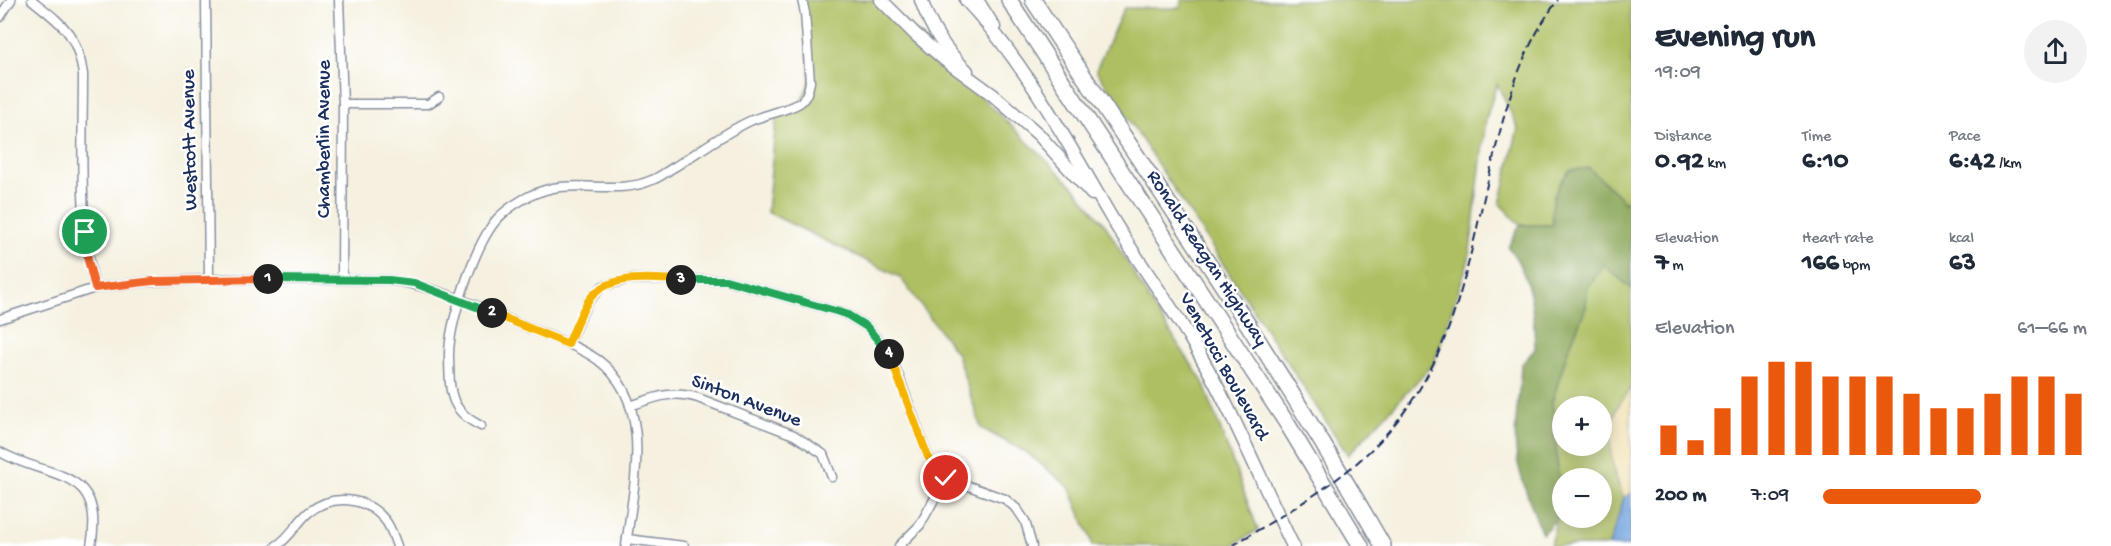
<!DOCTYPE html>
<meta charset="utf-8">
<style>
:root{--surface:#fff;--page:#f2f2f3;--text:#1f2937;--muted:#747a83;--accent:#ea580c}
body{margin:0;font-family:"Gochi Hand",sans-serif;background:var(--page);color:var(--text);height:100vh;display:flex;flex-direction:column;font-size:22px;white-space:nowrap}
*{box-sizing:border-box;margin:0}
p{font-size:20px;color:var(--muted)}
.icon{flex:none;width:33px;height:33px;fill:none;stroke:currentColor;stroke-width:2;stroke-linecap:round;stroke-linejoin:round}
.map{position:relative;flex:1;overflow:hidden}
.panel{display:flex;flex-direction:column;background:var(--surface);width:480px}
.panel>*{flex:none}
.controls{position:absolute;left:1552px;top:396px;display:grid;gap:12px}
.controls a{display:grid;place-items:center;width:60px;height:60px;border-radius:50%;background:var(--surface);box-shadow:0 3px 15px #0003;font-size:30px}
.pin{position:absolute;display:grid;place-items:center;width:51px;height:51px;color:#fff;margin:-26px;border:3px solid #fff;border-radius:50%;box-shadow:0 2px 6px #0007}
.km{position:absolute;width:30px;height:30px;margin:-15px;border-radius:50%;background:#222;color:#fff;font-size:16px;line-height:30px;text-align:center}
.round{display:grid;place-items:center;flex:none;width:63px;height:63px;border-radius:32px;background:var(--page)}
.summary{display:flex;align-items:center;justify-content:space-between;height:102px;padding:0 24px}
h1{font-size:33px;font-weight:800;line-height:45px}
.metrics{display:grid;grid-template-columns:repeat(3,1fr);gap:9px;height:102px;padding:6px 24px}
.metrics div{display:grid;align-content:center}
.metrics b{font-size:26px;font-weight:800}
.metrics small{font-size:16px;font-weight:400}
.metrics p{font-size:16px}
.chart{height:168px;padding:12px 24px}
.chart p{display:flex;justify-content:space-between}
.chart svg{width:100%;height:108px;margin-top:6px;stroke:var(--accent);stroke-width:6}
ul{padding:0 24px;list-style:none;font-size:20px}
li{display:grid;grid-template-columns:96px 72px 1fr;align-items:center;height:45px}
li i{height:15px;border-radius:8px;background:var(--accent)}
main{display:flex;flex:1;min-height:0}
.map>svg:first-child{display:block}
</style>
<main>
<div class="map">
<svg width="1631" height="546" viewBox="0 0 1631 546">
<rect width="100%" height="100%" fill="#fff"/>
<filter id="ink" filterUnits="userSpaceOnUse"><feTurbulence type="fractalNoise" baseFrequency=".0167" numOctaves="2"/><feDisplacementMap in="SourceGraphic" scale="12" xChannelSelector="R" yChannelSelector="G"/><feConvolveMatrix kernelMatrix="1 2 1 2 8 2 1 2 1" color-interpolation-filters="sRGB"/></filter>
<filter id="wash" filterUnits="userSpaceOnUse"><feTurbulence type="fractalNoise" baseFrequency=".008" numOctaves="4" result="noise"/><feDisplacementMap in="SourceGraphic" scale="24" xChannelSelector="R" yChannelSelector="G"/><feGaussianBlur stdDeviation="1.35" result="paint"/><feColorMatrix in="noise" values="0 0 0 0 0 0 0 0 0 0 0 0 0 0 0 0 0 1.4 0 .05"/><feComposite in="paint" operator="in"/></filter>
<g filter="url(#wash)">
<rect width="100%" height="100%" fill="#f5f0df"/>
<g fill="#adbf62" stroke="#647760" stroke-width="1.5" fill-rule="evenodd">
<polygon points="799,0 882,0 1075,188 1106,226 1153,306 1203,382 1258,530 1232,546 1092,546 1091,539 1069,487 1027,453 981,428 957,354 900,277 767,212 777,111 801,102 810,81 805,13"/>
<polygon points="1181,0 1631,0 1631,199 1625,202 1589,168 1553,225 1520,225 1500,204 1518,128 1497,84 1486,119 1469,259 1434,363 1348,455 1096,70 1124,8 1181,8"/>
<path d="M1603 264 1631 288V387L1616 410 1614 474 1624 498 1609 546H1550L1563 493V518H1602V478H1563V487L1558 472 1552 402 1568 350 1586 307 1587 289ZM1563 406H1602V446H1563Z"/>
</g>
<path fill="#8aa658" stroke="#526a5b" stroke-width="1.5" d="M1589 168 1625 202 1631 199V288L1603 265 1587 289 1586 307 1568 350 1552 402 1558 472 1563 493 1556 519 1542 534C1534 511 1523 487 1518 463 1511 432 1520 397 1521 365L1535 349C1534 312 1532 276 1508 247L1520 225H1553C1550 200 1554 189 1570 170Z"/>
<path fill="#eeda9e" stroke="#84847e" stroke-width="1.5" d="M1631 387V493L1624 498C1612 471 1605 441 1616 411 1619 403 1626 395 1631 387Z"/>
<polygon fill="#74a5df" stroke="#486a9e" stroke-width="1.5" points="1631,493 1631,546 1609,546 1624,498"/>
</g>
<g filter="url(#ink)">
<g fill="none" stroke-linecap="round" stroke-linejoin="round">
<g stroke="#88909e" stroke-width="11">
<g id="street">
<path d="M32 0C63 25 77 33 83 74 83 145 78 219 95 288"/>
<polyline points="206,0 209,279"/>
<polyline points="339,0 343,104 342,278"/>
<polyline points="0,17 11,0"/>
<polyline points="343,104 428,104 439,97"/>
<path d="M0 319 95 288 145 282 209 279 389 280C435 286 477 306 519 324 545 335 575 344 598 360 656 403 633 487 626 546"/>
<polyline points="568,344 588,301 603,286 630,279 726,280 846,314 867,327 888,351 899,377 928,457 946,478 1005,499 1017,509 1025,521 1032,546"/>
<path d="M630 406C656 397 671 390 698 398L794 435 823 454 832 477"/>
<path d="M481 426C448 410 450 391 449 358 448 325 475 243 498 218 512 204 533 192 553 188 585 182 621 194 652 180 661 177 668 170 676 166 700 151 724 133 750 121 763 115 790 110 801 102 807 97 809 88 810 82L805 13 802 0"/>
<path d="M0 452C49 480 106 466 91 546"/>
<polyline points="627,539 684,546"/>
<path d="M276 546C290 538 297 522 309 512 333 493 366 497 385 520 391 527 394 538 397 546"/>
<polyline points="899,546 920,525 946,478"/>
</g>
</g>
<g stroke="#88909e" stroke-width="15">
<g id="secondary">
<path d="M921 0C931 29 945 50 967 71"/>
<polyline points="977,0 994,27"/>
</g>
</g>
<g stroke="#88909e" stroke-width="15">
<g id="primary">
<polyline points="881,0 915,34 945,60 993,95 1038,134 1092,194"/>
<path d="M966 0C1024 61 1066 140 1108 212 1133 255 1164 295 1190 338 1230 404 1259 477 1293 546"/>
</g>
</g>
<g stroke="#88909e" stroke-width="18">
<g id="highway">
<polyline points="1009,0 1288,425 1361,546"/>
<path d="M1033 0C1152 180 1276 358 1383 546"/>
</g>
</g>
<use href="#street" stroke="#fff" stroke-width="8"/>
<use href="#secondary" stroke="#fff" stroke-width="12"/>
<use href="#primary" stroke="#fff" stroke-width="12"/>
<use href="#highway" stroke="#fff" stroke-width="15"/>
<path stroke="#1b2f5e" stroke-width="2" stroke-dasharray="9 4.5" stroke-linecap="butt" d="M1232 546C1275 519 1322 494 1360 460 1449 381 1463 285 1489 176 1504 114 1518 52 1558 0"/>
</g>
</g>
<g fill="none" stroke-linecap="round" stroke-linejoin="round" filter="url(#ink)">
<g stroke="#fff" stroke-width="12">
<polyline id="split-1" points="85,232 88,260 95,288 153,281 268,279"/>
</g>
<g stroke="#fff" stroke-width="12">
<polyline id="split-2" points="268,279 389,280 414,283 492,313"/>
</g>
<g stroke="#fff" stroke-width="12">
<path id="split-3" d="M492 313 568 344C574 330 580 314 588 301 608 272 651 279 681 280"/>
</g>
<g stroke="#fff" stroke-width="12">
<polyline id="split-4" points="681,280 726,280 846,314 867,327 889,354"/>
</g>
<g stroke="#fff" stroke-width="12">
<polyline id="split-5" points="889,354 928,457 946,478"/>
</g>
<use href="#split-1" stroke="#f0652b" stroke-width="8"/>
<use href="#split-2" stroke="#22a559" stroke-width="8"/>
<use href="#split-3" stroke="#f5b400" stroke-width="8"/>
<use href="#split-4" stroke="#22a559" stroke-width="8"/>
<use href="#split-5" stroke="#f5b400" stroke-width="8"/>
</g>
<g text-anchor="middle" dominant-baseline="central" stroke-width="5" stroke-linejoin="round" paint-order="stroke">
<g font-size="20" fill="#1b2f5e" stroke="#fff">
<text transform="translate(325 139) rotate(-90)">Chamberlin Avenue</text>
<text transform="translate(191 140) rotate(-91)">Westcott Avenue</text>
<text transform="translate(1206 259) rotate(57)">Ronald Reagan Highway</text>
<text transform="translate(1223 367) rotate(61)">Venetucci Boulevard</text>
<text transform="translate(746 402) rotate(21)">Sinton Avenue</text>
</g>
</g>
</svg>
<div class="controls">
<a>+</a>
<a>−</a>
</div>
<div class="pin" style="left:85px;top:232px;background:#1e9e55"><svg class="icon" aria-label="arrive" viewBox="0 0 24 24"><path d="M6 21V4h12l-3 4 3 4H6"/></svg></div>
<div class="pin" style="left:946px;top:478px;background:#d93025"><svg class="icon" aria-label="check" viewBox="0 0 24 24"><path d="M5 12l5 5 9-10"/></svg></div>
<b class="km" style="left:268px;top:279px">1</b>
<b class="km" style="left:492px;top:313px">2</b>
<b class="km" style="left:681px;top:280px">3</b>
<b class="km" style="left:889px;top:354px">4</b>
</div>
<section class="panel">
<div class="summary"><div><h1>Evening run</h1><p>19:09</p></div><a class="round"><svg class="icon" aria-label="share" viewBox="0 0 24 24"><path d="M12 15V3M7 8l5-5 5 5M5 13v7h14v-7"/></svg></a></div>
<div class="metrics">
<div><p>Distance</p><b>0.92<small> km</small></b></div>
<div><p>Time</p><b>6:10</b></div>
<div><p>Pace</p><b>6:42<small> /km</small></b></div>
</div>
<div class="metrics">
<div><p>Elevation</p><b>7<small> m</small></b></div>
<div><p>Heart rate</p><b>166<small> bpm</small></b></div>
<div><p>kcal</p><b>63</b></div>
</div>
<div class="chart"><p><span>Elevation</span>61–66 m</p>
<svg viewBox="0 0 160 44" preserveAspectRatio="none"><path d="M5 44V32M15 44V38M25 44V25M35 44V12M45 44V6M55 44V6M65 44V12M75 44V12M85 44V12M95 44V19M105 44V25M115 44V25M125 44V19M135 44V12M145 44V12M155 44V19"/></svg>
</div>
<ul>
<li><b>200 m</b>7:09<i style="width:60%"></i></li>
</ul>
</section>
</main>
